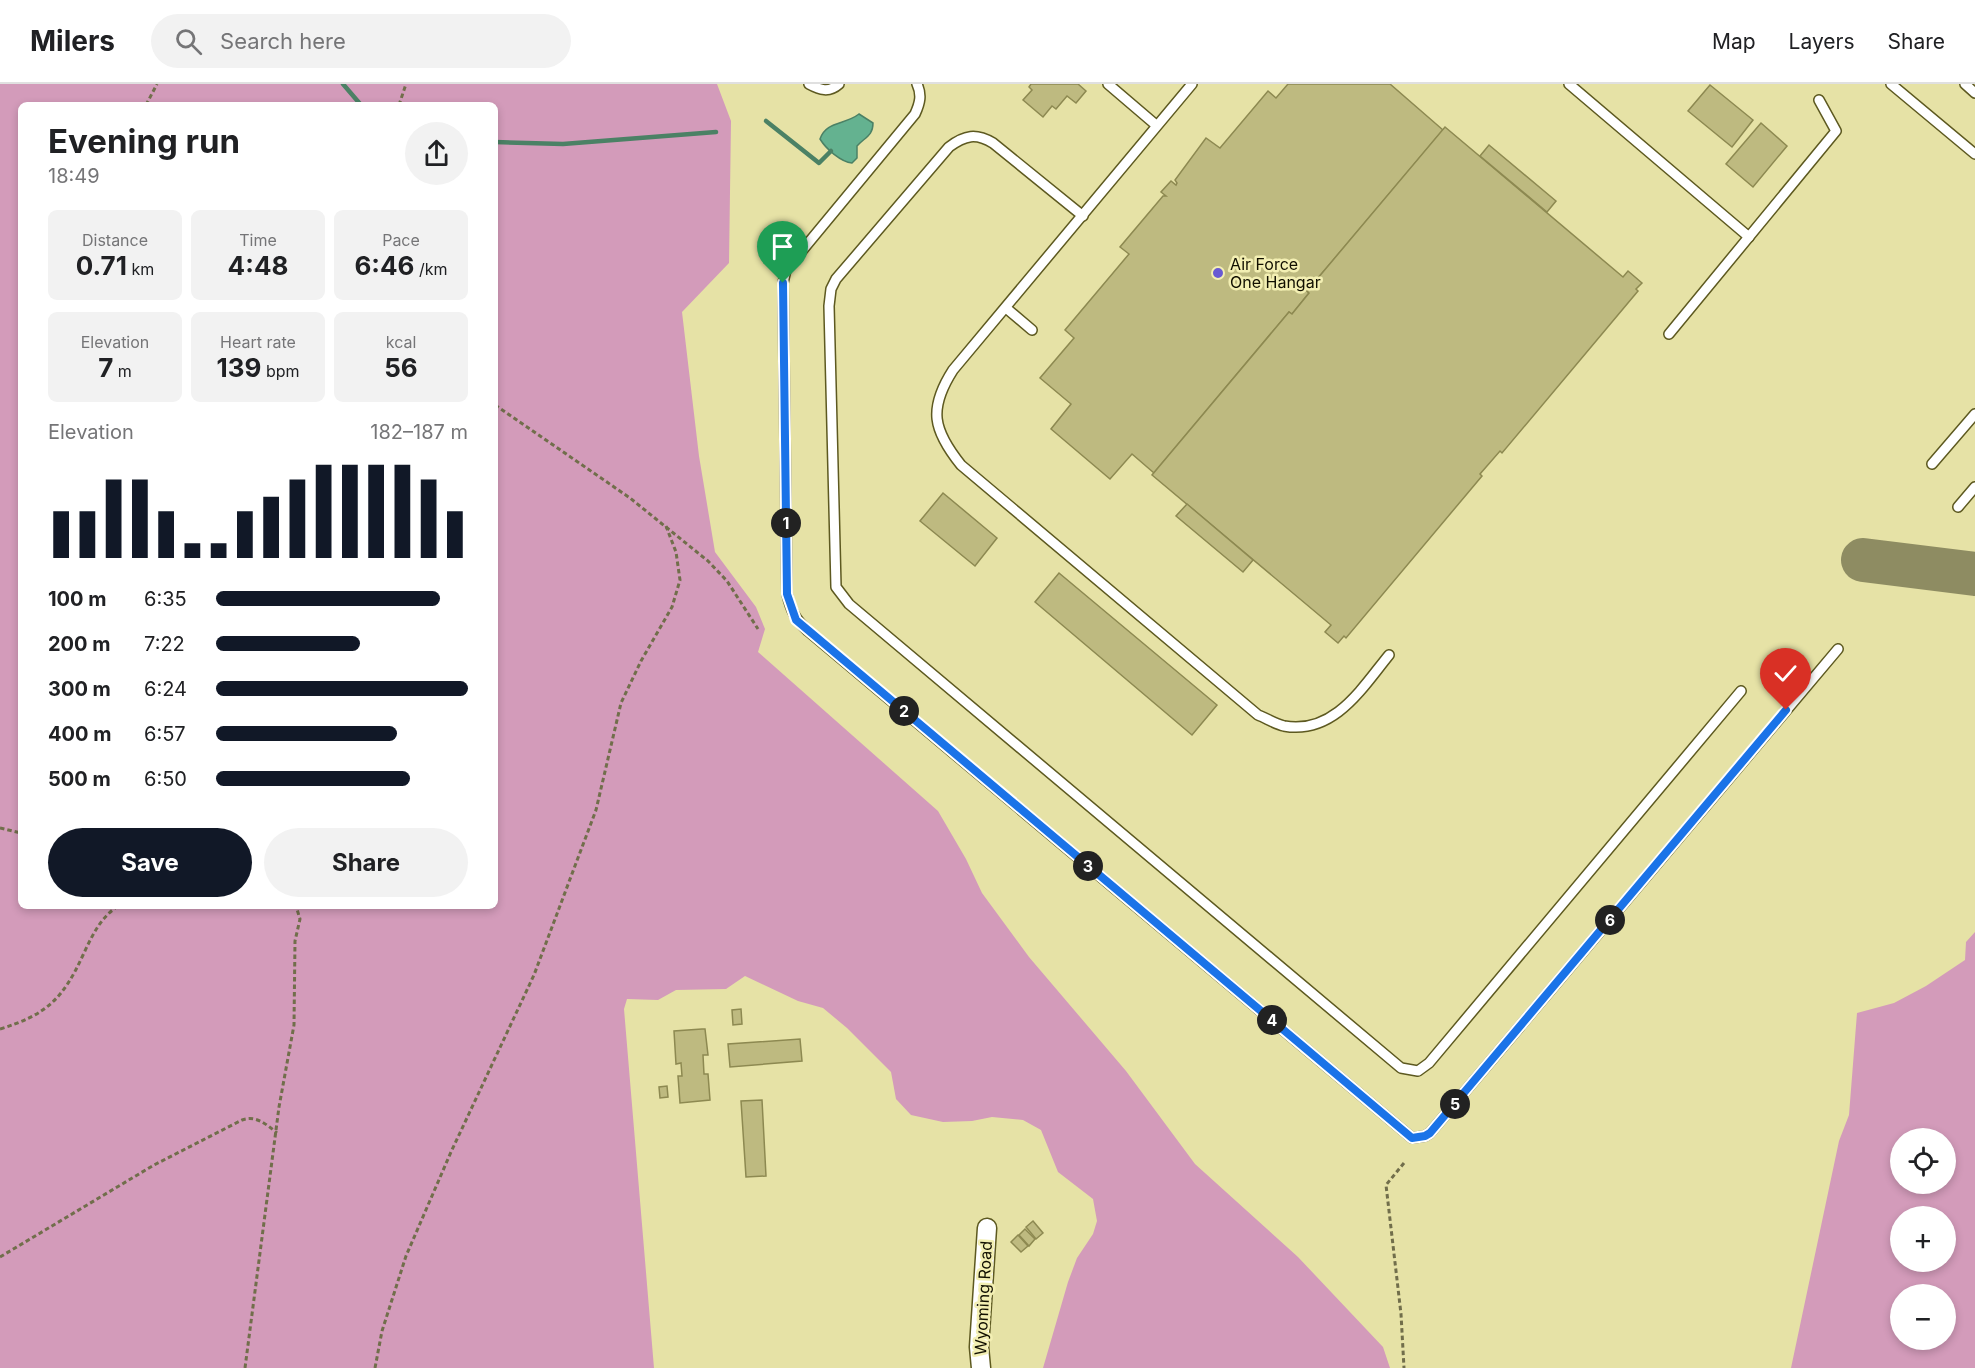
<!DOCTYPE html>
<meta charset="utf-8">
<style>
:root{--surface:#fff;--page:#f2f2f2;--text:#202124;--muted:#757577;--line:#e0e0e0;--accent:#111827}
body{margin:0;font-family:Inter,sans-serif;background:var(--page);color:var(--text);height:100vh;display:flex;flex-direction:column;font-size:22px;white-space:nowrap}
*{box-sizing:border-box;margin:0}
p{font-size:20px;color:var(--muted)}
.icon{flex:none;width:33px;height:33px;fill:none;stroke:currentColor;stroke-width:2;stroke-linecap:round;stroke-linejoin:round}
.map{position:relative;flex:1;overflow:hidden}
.details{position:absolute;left:18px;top:18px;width:480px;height:807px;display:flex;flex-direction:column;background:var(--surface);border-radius:9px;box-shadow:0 3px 9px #0003}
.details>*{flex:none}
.fabs{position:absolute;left:1890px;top:1044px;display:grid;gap:12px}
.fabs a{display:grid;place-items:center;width:66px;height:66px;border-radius:50%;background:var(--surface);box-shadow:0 3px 9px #0003;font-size:30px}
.pin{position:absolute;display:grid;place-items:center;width:51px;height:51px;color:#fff;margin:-62px -26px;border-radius:50% 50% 50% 0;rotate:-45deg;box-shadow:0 0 6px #0007}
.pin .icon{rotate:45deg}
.km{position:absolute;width:30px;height:30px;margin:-15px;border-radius:50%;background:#222;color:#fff;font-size:16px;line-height:30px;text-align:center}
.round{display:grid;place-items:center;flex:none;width:63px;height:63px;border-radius:32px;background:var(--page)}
.headline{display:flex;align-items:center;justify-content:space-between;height:102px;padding:0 30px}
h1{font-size:33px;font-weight:700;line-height:45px}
.stats{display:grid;grid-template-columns:repeat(3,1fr);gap:9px;height:102px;padding:6px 30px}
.stats div{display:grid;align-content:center;border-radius:9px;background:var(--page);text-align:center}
.stats b{font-size:26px;font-weight:700}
.stats small{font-size:16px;font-weight:400}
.stats p{font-size:16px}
.chart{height:168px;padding:12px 30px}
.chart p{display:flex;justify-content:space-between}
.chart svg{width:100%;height:108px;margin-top:6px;stroke:var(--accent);stroke-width:6}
.button{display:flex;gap:12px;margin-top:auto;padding:12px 30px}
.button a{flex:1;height:69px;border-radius:36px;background:var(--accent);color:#fff;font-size:24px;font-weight:700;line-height:69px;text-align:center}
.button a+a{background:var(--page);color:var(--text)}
ul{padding:0 30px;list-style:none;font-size:20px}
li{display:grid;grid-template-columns:96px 72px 1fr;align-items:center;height:45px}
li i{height:15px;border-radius:8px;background:var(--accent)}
header{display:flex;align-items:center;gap:36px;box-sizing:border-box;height:84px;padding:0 30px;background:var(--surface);border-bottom:2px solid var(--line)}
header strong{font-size:28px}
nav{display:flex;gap:33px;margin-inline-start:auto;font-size:21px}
.search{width:420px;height:54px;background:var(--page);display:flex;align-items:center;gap:15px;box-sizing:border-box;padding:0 21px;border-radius:33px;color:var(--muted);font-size:22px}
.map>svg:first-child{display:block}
</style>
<header>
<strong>Milers</strong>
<div class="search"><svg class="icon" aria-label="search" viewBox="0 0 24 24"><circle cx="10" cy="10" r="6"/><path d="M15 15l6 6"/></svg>Search here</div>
<nav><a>Map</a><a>Layers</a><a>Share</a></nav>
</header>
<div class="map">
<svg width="1975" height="1284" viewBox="0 0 1975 1284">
<rect width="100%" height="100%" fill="#e6e2a6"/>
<g fill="#d39bba" fill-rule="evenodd">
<path d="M0 0H717L731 37 729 179 682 228 699 372 715 468 756 523 765 545 758 568 938 727 966 775 982 809 1029 873 1126 987 1195 1080 1298 1173 1383 1263 1390 1284H1043L1068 1198 1077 1174 1093 1150 1097 1137 1093 1115 1058 1088 1041 1046 1023 1036 992 1033 972 1037 943 1038 911 1031 896 1015 891 988 847 944 823 924 798 917 745 892 726 905 676 906 658 916 627 915 624 925 654 1284H0ZM21 21H495V822H21Z"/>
<path d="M1975 848V1284H1791L1839 1057 1849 1031 1857 929 1894 919 1926 902 1965 876 1966 858ZM1900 1054H1946V1100H1900ZM1900 1132H1946V1178H1900ZM1900 1210H1946V1256H1900Z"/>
</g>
<path fill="#64b290" stroke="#4b8165" stroke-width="1.5" d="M859 30 873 39C873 52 865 53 857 62V74L852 79C841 78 826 65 820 55 826 37 845 41 859 30Z"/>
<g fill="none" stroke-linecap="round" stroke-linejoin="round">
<g stroke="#4b8165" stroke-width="4.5">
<polyline points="343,0 361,21"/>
<polyline points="766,37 819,79 831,67"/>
<polyline points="495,58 563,60 716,48"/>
</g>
<polyline stroke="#8e8c62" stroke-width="44" points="1863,476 1975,490"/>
</g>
<g fill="#beba80" stroke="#8d8951" stroke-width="1.5">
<polygon points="1031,0 1078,0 1086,7 1076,19 1067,12 1056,25 1052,22 1043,33 1023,16 1032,6 1029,3"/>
<polygon points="1288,0 1390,0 1443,46 1307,207 1309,209 1292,230 1289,228 1154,389 1132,370 1110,395 1051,345 1071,320 1040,294 1074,254 1065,246 1129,170 1120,163 1163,112 1166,112 1161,108 1171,97 1176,101 1177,99 1175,96 1206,54 1220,64 1268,7 1276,14"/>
<polygon points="1710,1 1753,36 1732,63 1688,27"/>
<polygon points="1761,39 1787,62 1753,103 1726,80"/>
<polygon points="1445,43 1623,193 1628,187 1642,199 1636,205 1638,207 1502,369 1500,367 1480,390 1482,392 1346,554 1344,552 1338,559 1325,548 1331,541 1152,391 1289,228 1292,230 1309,209 1307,207"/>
<polygon points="1489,61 1556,117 1547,128 1480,72"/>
<polygon points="943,409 997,454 975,482 920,437"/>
<polygon points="1187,420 1253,476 1243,488 1176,432"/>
<polygon points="1059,489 1217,621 1192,651 1035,518"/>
<polygon points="741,925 742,940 733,941 732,926"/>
<polygon points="702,945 705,945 708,971 703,971 704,990 708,990 710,1016 680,1019 678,992 682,992 681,979 676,980 674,947"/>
<polygon points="800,955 802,977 730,983 728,960"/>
<polygon points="667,1002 668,1013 660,1014 659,1003"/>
<polygon points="762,1016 766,1092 746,1093 741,1017"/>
<polygon points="1033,1137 1043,1149 1036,1155 1026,1143"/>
<polygon points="1025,1145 1035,1155 1029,1162 1019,1151"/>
<polygon points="1018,1151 1028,1162 1021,1168 1011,1158"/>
</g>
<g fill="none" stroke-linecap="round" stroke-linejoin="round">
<g stroke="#5d5920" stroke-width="12">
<g id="service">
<path d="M809 0C820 6 829 9 839 0"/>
<path d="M917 0C922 11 920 19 915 30L786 186 783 199 787 510C791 527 795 535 808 547L1412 1054 1425 1052 1430 1049 1838 565"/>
<polyline points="1108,0 1156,41"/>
<path d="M1192 0 953 286C928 325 933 346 961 381L1258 631C1266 634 1275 640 1284 642 1334 651 1362 604 1389 571"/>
<polyline points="1569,0 1749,153"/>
<polyline points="1891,0 1975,70"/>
<polyline points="1965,0 1975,9"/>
<path d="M1083 132 993 59C976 49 965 51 949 63L836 195 831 205 829 222 836 503 849 520 1401 984 1418 987 1429 979 1741 607"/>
<polyline points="1006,224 1032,246"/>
<polyline points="1669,250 1836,47 1819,16"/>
<polyline points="1932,380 1975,330"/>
<polyline points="1958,423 1975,403"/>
</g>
</g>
<g stroke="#5d5920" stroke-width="21">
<polyline id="minor" points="981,1284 979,1263 987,1144"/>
</g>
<g stroke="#716e4b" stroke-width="3" stroke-dasharray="4.5 3" stroke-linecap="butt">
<polyline points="146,21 157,0"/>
<polyline points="399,21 406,0"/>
<polyline points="495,321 630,414 708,477 727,497 758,545"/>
<polyline points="0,744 21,749"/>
<path d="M0 945C46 931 63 915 83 871 92 852 100 834 118 822"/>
<polyline points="1404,1079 1386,1101 1401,1230 1404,1284"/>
<path d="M0 1173 154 1081 242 1036C256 1031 266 1040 277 1049"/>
<polyline points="245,1284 279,1023 294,941 295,857 300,835 296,822"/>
<polyline points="375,1284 382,1247 406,1172 451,1068 534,891 596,726 621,619 641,577 672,523 680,496 676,468 666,442"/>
</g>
<use href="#service" stroke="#fff" stroke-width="9"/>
<use href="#minor" stroke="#fff" stroke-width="18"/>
</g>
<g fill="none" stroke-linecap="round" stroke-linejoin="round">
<g stroke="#fff" stroke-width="12">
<polyline id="route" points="783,199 787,510 796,536 1412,1054 1425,1052 1430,1049 1786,626"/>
</g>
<use href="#route" stroke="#1a73e8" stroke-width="8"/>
</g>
<circle fill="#695ad3" stroke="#f3efb3" stroke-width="2" cx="1218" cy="189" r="6"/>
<g text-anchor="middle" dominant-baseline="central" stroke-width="5" stroke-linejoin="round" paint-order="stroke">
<g font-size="16" fill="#110f00" stroke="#f3efb3" text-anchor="start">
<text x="1230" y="180">Air Force<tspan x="1230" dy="18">One Hangar</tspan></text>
</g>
<g font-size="16" fill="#110f00" stroke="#f3efb3">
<text transform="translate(983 1214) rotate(-87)">Wyoming Road</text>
</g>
</g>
</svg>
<div class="fabs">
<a><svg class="icon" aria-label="locate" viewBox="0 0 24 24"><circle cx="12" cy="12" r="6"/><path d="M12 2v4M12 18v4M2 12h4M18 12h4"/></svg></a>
<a>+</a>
<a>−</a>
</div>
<div class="pin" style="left:783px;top:199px;background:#1e9e55"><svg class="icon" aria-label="arrive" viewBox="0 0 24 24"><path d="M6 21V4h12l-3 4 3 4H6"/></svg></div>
<div class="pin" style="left:1786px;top:626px;background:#d93025"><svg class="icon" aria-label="check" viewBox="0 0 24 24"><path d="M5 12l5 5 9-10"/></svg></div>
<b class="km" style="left:786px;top:439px">1</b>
<b class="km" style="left:904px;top:627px">2</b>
<b class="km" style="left:1088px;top:782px">3</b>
<b class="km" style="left:1272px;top:936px">4</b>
<b class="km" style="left:1455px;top:1020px">5</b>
<b class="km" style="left:1610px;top:836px">6</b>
<section class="details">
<div class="headline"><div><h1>Evening run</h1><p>18:49</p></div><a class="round"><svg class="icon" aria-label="share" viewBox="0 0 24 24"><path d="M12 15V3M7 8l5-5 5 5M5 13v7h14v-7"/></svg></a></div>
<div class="stats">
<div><p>Distance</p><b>0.71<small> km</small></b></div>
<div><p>Time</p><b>4:48</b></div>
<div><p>Pace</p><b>6:46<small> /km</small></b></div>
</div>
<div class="stats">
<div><p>Elevation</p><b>7<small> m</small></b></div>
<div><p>Heart rate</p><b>139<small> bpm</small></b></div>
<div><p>kcal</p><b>56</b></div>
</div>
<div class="chart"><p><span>Elevation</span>182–187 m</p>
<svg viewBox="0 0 160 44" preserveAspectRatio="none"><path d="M5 44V25M15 44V25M25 44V12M35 44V12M45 44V25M55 44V38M65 44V38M75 44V25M85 44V19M95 44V12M105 44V6M115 44V6M125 44V6M135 44V6M145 44V12M155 44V25"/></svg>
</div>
<ul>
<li><b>100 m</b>6:35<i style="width:89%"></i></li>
<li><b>200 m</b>7:22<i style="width:57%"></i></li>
<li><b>300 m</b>6:24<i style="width:100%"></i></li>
<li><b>400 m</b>6:57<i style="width:72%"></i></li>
<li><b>500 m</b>6:50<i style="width:77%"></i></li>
</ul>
<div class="button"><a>Save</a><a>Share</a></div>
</section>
</div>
